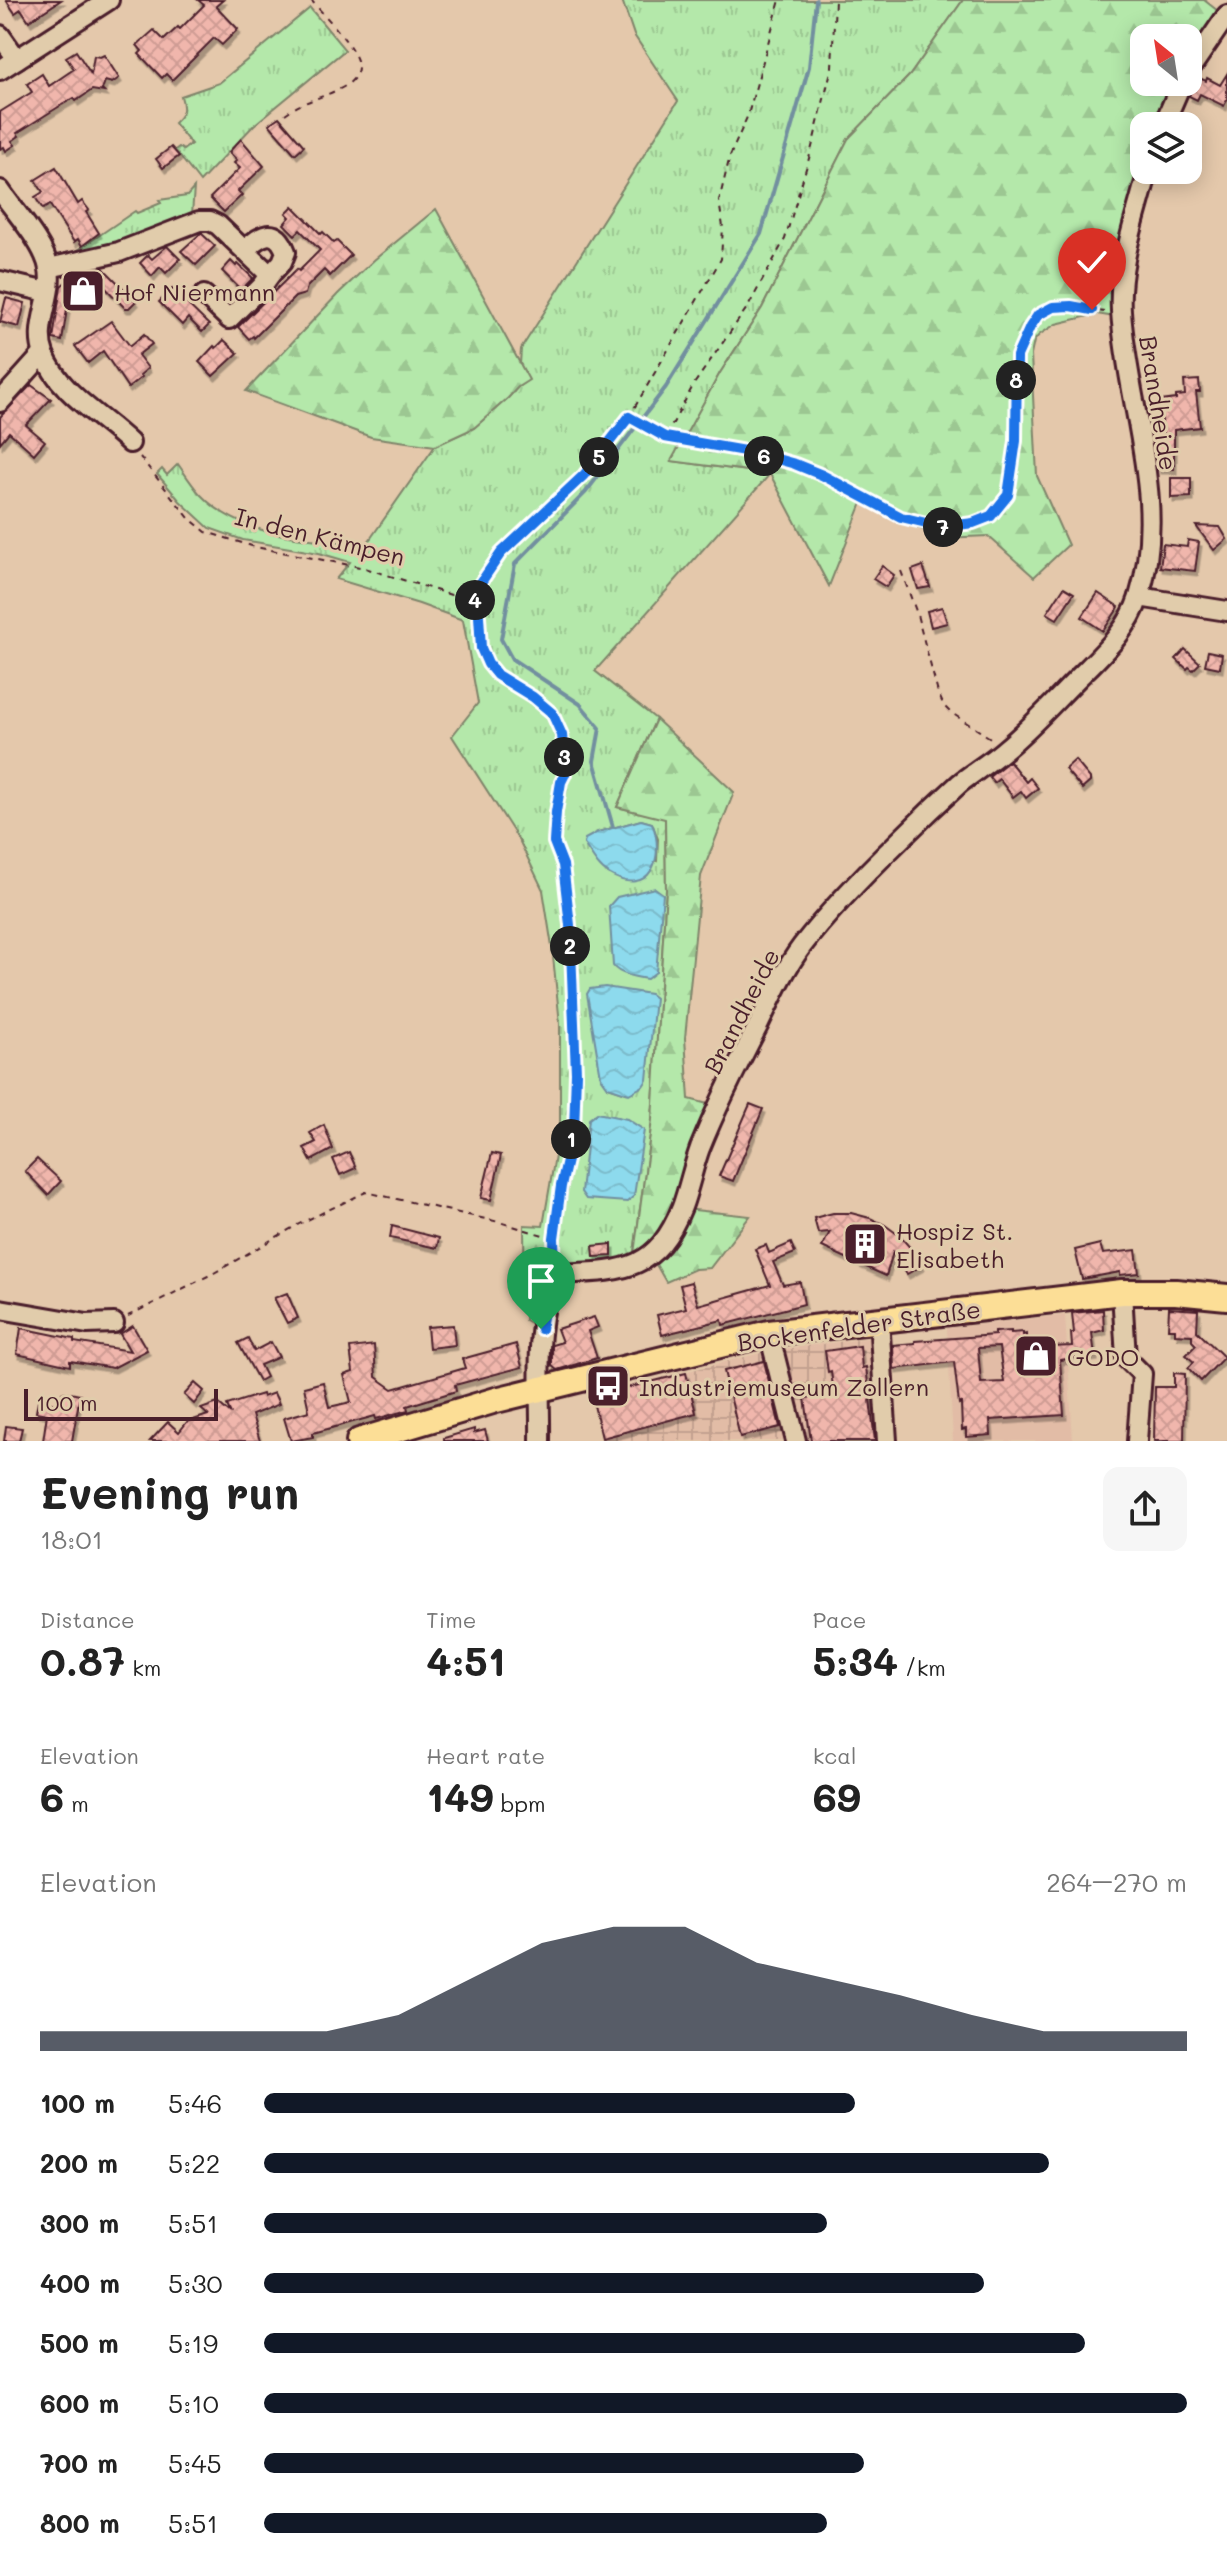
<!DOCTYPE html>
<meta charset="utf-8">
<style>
:root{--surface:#fff;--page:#f6f6f6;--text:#222;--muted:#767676;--accent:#111827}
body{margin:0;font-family:Mali,sans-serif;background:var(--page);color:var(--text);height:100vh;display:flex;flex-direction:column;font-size:30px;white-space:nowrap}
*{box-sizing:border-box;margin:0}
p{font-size:26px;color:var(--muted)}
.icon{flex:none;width:44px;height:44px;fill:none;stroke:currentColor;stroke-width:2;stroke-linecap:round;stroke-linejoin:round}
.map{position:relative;height:1441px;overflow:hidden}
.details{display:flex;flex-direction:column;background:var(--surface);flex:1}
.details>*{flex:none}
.needle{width:52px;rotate:330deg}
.controls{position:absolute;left:1130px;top:24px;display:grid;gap:16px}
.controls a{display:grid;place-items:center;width:72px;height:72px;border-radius:16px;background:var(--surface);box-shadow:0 4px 20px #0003;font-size:40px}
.scale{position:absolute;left:24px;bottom:20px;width:194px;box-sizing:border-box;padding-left:8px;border:4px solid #4a1f2b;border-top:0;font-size:22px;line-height:28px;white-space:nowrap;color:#4a1f2b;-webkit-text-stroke:6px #e1ccab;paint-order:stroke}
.pin{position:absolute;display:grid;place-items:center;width:68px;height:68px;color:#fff;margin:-82px -34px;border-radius:50% 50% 50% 0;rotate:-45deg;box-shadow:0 0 8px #0007}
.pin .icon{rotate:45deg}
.km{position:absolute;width:40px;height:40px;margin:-20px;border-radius:50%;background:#222;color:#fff;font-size:22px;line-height:40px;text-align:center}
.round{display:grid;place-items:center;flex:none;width:84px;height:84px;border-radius:16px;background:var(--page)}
.head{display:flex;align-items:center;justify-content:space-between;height:136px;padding:0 40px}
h1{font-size:44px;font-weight:700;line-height:60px}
.figures{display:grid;grid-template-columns:repeat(3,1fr);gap:12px;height:136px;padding:8px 40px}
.figures div{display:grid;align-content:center}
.figures b{font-size:40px;font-weight:700}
.figures small{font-size:22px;font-weight:400}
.figures p{font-size:22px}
.chart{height:224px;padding:16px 40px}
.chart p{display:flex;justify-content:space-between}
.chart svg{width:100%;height:144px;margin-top:8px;fill:var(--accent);opacity:.7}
ul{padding:0 40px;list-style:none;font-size:26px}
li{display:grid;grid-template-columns:128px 96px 1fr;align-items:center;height:60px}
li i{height:20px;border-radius:10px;background:var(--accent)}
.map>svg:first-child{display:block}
</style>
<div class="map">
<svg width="1227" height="1441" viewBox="0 0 1227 1441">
<defs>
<pattern id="industrial-grid" width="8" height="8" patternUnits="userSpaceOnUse" patternTransform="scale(2)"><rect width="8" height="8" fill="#e2bca6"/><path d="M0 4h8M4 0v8" fill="none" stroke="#c3a18f"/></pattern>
<pattern id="grass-tufts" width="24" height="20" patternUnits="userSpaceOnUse" patternTransform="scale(2)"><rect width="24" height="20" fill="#b4e8aa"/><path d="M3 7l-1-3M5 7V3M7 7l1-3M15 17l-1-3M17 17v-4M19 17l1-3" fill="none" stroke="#9cc792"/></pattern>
<pattern id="forest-firs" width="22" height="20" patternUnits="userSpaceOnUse" patternTransform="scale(2)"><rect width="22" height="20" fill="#b4e8aa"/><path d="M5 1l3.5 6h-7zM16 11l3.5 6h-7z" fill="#9cc792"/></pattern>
<pattern id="water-waves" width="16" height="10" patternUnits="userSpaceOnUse" patternTransform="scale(2)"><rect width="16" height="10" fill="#8ddaed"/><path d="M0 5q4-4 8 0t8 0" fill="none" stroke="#7bbbcb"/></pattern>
<pattern id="building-cross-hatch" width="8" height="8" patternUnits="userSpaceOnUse" patternTransform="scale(2)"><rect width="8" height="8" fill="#f0b6ac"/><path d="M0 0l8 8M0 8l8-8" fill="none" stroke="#cf9c94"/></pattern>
<filter id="shadow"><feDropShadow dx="2.5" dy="4.5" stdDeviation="0" flood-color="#0004"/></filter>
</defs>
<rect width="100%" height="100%" fill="#e4c8ab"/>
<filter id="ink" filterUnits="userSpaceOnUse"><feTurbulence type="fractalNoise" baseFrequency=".0125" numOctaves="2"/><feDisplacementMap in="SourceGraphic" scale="16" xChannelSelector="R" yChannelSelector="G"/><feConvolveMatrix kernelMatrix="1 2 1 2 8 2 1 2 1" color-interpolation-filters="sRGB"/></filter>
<g filter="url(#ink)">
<polygon fill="#e2bca6" points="1065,1315 1073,1441 953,1441 947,1328"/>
<polygon fill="url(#industrial-grid)" points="875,1337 882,1441 602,1441 592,1395 769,1351"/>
<g fill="url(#grass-tufts)" stroke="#7f846a" stroke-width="2" fill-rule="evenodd">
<path d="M622 0H963L910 75 848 139 762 308 720 373 672 461 770 474 595 671 656 719 617 807 665 818 666 890 652 1120 633 1261 558 1271 560 1226 577 1133 560 1127V1024L552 947 543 890 520 842 452 736 478 703 463 620 419 604 336 579 350 562 319 553 243 540 209 528 180 501 157 474 162 469 167 475 178 464C185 474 192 485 200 494 242 539 309 538 366 545L435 446 474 428 508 398 518 387 528 380 520 364 521 349 678 101 634 35ZM641 820 652 823 658 839 657 861 598 832ZM595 988 626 1093 608 1087Z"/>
<path d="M310 8 345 50 254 125 200 182 175 150 179 147 183 150 191 144 174 123C184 114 185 109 181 96L219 83Z"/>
<polygon points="194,188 192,214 114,247 69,256 135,211 137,213 161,203 159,200 187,196"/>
</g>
<g fill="url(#forest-firs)" stroke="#7f846a" stroke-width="2">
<polygon points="963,0 1204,0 1218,11 1198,50 1188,64 1188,38 1144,38 1144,82 1177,82 1158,126 1144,126 1144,170 1115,317 1097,314 1056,324 1039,335 1034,341 1031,355 1037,476 1068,545 1034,577 988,536 942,538 862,503 829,586 770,474 671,461 720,373 762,308 848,139 910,75"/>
<polygon points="436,209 529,380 518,387 508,398 474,428 435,446 371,437 246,391 339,293 374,260"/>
<polygon points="656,719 734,792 701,876 685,1038 689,1099 715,1106 675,1218 633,1261 652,1120 666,890 665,819 617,807"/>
<polygon points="560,1127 577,1132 560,1226 551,1241 547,1279 537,1327 525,1320 524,1225 543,1226"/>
<polygon points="685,1209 750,1216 710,1268 695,1269 666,1282 654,1261"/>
</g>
<g fill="url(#water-waves)" stroke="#728f9f" stroke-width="2">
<path d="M641 820 652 823C666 857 650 899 609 874 598 868 591 854 584 844L585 839 598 832Z"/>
<path d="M655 888 663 894 656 972 647 979C636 977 620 975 613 966L609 906 617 897Z"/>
<polygon points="605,987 650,994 655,998 647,1080 643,1086 629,1094 608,1087 601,1077 587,994 590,989"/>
<polygon points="597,1113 627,1119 644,1130 634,1196 627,1202 586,1199 581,1192 589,1119"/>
</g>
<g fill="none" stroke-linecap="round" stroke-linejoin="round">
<polyline stroke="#728f9f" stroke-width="4" points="613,827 594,761 600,728 580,704 512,659 501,639 515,564 586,492 666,387 761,234 809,67 816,0"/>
</g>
<g fill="url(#building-cross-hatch)" stroke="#4a1f2b" stroke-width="2" fill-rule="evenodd" filter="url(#shadow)">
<polygon points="6,0 61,0 29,21 21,9 15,13"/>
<polygon points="198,0 223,0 216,6 238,29 222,45 214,38 172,80 166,74 162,78 139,54 142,51 137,45 154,30 164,40 178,27 180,29 204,5"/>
<polygon points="76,51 91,74 94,56 100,57 104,55 119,78 112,83 105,81 102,90 104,92 92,90 76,101 74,98 60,106 17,133 19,136 12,141 15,145 6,151 4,147 0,149 0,112 32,92 27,84 42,74 49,86 74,69 66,57"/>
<polygon points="1227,74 1227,100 1224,106 1200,94 1197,100 1189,96 1194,82 1199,78 1206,81 1207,78 1220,85"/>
<polygon points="279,117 304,146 295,154 269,124"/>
<polygon points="241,139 264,166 238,191 242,195 224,212 210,198 240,168 234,163 237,160 229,152"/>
<polygon points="171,147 179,156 163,168 156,159"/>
<polygon points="56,167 78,204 82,201 89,210 86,212 99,233 82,246 78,239 74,242 50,205 43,209 35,197 43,192 35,180"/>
<polygon points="293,206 321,234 323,232 334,243 337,241 351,255 330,276 324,270 307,287 305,294 295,297 254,338 253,336 249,339 238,327 297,269 299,271 320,250 300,230 295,235 284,224 290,217 286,213"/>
<polygon points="201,233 215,246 196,265 181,251"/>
<polygon points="167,246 180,259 166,273 160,267 152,276 140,263 148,255 152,259"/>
<polygon points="231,261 236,266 238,264 253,278 241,290 222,271"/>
<polygon points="103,268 136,301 129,308 125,308 94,276"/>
<polygon points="72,277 62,341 53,339 61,286"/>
<polygon points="172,289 209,325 202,332 188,318 182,325 159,302"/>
<polygon points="6,298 25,303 19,327 0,322"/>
<polygon points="111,321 130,346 144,334 152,344 138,355 148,368 140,375 142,377 128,388 103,351 88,363 75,346"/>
<polygon points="224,340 238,353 213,376 199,362 214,346 216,348"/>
<polygon points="1199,380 1200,392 1196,392 1200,427 1174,430 1174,469 1158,469 1155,444 1164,444 1160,401 1176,399 1176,396 1185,395 1184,381"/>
<polygon points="31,385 51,399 26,425 45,441 34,454 9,432 0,443 0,417"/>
<polygon points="1171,478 1191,478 1191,497 1171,498"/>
<polygon points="1196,526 1220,527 1227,539 1214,550"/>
<polygon points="1188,540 1199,542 1195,571 1160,567 1163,544 1187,547"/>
<polygon points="882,566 894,575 886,587 873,579"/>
<polygon points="923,566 930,587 918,589 912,570"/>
<polygon points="1064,587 1074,593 1057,619 1047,613"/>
<polygon points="1098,593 1119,607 1103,631 1082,617"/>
<polygon points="942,607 947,623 931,627 927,611"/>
<polygon points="1185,649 1200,663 1193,670 1189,667 1187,669 1176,659"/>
<polygon points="1208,651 1222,654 1220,668 1205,665"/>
<polygon points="1075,760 1090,778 1090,782 1082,789 1065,769"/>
<polygon points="1009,761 1026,782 1030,778 1038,788 1026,798 1021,791 1013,797 999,779 994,783 989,777"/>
<polygon points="750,1104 763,1109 733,1181 719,1176"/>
<polygon points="324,1125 333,1149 311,1161 304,1148 316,1142 310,1133"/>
<polygon points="349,1152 356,1168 340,1175 333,1159"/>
<polygon points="492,1153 501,1155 491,1200 481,1198"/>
<polygon points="37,1159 61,1181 48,1195 25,1171"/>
<polygon points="833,1213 851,1213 870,1218 885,1225 900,1236 913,1251 921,1266 907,1274 893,1252 886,1276 822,1247 830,1232 818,1233 814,1218"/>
<polygon points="392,1226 439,1238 437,1248 390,1238"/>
<polygon points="791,1243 795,1253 773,1262 783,1285 800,1282 804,1304 723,1325 722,1320 662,1335 657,1315 686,1308 680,1285 691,1282 698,1305 770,1285 755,1249 766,1245 769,1253"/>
<polygon points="612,1244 612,1256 594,1257 593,1246"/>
<polygon points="1100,1244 1103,1254 1136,1250 1139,1273 1120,1275 1120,1272 1082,1279 1075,1250"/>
<polygon points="287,1293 298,1318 287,1323 274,1298"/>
<polygon points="1169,1308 1198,1310 1197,1331 1224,1357 1201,1381 1188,1368 1194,1362 1186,1355 1196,1345 1192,1341 1192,1335 1175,1334 1175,1329 1168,1329"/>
<path d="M1103 1310 1104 1330 1092 1333 1095 1356 1060 1360 1064 1415 990 1420 991 1435 966 1437V1429L962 1430 961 1403 959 1404 954 1362 894 1369 893 1345 915 1343V1341L995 1335V1332L1011 1331V1333L1023 1332V1335L1026 1334 1027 1348 1072 1346 1071 1333H1074L1072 1313ZM999 1347 1004 1382 981 1383 978 1348Z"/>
<polygon points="594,1317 598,1327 588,1331 597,1358 557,1370 552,1366 552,1345 562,1342 557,1329"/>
<polygon points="453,1325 455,1345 429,1348 427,1327"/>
<polygon points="133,1326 147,1350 113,1368 70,1361 70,1366 17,1354 21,1328 74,1339 74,1342 130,1351 120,1334"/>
<polygon points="248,1338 254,1351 271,1342 279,1357 260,1365 266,1377 259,1381 238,1343"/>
<polygon points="516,1344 522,1367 455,1385 456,1391 407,1406 408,1410 376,1419 375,1416 313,1433 313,1437 291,1441 284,1418 309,1411 304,1387 323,1382 329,1407 351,1402 344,1375 353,1372 350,1348 374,1345 376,1377 393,1389 465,1368 462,1359"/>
<polygon points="860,1346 862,1368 866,1367 875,1441 811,1441 805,1398 834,1395 831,1371 828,1372 825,1351"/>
<polygon points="764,1361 780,1427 740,1437 724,1371"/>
<polygon points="686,1373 696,1413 602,1438 592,1397"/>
<polygon points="1174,1373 1185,1374 1184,1441 1154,1441 1155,1387 1174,1387"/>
<polygon points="195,1383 204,1391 194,1404 184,1395"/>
<polygon points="65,1392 80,1395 72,1441 43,1441 47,1414 36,1412 38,1401 60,1405 62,1393"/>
<polygon points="274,1393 279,1404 252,1415 260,1441 150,1441 168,1422 179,1432 187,1422 208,1415 201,1409 218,1403 231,1414 227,1405 262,1394 263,1397"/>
<polygon points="6,1426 22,1428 19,1441 4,1441"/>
<polygon points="474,1429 474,1433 485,1430 488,1441 444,1441 444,1438"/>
</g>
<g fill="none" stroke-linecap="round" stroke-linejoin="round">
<g stroke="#4a1f2b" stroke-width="24">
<g id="minor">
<polyline points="0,35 17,59"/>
<polyline points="0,70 109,0"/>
<polyline points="1188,72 1227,15"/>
<polyline points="1163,126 1182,82"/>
<path d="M0 190C14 211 45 244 49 269 54 297 33 326 44 354 58 392 102 416 130 443"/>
<path d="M245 250C260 235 276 225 286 252L282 262 270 275"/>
<polyline points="49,268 119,252 199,221 210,221 218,225 270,275 263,285 229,319 204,295"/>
<polyline points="0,281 47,292"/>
<polyline points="0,402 43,354"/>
<polyline points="1139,597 1227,611"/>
<polyline points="1122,1292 1126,1358 1142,1374 1137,1441"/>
<polyline points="0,1309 87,1324 114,1323"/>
<polyline points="879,1319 887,1441"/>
<polyline points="769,1333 796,1441"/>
<path d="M540 1441C541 1387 533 1324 555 1274 619 1271 655 1275 682 1207 689 1188 693 1167 700 1148 717 1106 738 1064 759 1024 772 997 784 970 802 946 831 908 866 873 900 840 919 821 940 801 960 783 974 772 990 762 1004 750 1030 729 1054 702 1078 678 1102 654 1128 631 1139 597 1169 500 1127 407 1121 311 1118 264 1137 215 1148 170"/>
</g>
</g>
<g stroke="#4a1f2b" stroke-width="30">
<polyline id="major" points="359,1441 496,1400 769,1333 1122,1292 1176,1292 1227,1297"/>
</g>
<g stroke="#4a1f2b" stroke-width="2" stroke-dasharray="6 6" stroke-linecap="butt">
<path d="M285 114C301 102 318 99 335 91 346 87 359 78 358 65 356 47 323 14 311 0"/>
<polyline points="631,418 665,437 756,453 795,464 822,475 901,517 943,527 973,523 991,516 1008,495 1016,441 1017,356 1030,327 1038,315 1053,307 1071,306 1104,312"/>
<polyline points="666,436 694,384 749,305 785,239 810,155 832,67 835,0"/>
<polyline points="140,457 189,518 206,532 255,547 365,568 451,595 473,594 501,553 584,475 605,450 629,417 721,259 723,227 719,201 730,156 748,115 780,0"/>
<polyline points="901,571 916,611 938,693 944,706 950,712 992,739"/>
<path d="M473 594C475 602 478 610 479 618 481 634 479 650 488 665 508 695 548 691 561 734 572 771 549 805 554 842 555 850 561 857 563 865 571 898 569 934 570 968 572 1020 577 1072 574 1125 573 1145 565 1165 561 1185 557 1208 554 1233 555 1257"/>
<polyline points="128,1316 214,1273 301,1223 366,1192 499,1222 553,1238"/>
</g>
<use href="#minor" stroke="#e1ccab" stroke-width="18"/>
<use href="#major" stroke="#fcde96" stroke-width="24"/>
</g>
</g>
<g fill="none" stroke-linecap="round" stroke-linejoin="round" filter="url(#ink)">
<g stroke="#fff" stroke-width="16">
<polyline id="route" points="541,1329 547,1293 555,1274 554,1238 561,1186 574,1130 576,1073 570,925 563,865 554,842 556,812 561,782 565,774 564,754 562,735 552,713 533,697 497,675 488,664 481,648 479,616 473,594 501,553 584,475 629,417 665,437 756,453 795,464 822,475 901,517 943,527 973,523 991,516 1008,495 1016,441 1017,356 1030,327 1038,315 1053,307 1071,306 1092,310"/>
</g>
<use href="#route" stroke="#1a73e8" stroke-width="10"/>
</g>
<defs>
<g id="shop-square" transform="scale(2.3)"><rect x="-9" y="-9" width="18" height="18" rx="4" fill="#4a1f2b" stroke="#e1ccab"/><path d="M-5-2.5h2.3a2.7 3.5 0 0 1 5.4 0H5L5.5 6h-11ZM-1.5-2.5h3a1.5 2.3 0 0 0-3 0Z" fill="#fff"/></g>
<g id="building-square" transform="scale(2.3)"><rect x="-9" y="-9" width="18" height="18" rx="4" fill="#4a1f2b" stroke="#e1ccab"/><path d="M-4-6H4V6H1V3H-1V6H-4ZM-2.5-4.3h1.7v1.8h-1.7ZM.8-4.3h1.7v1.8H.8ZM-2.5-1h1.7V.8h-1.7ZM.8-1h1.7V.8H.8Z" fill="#fff"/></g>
<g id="bus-square" transform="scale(2.3)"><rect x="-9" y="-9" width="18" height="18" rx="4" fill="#4a1f2b" stroke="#e1ccab"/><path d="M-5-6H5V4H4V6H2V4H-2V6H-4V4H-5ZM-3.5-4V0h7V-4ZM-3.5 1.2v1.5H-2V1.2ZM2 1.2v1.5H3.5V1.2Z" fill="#fff"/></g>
</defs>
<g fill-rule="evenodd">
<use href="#shop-square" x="83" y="291"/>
<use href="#building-square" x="865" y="1244"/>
<use href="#shop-square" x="1036" y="1356"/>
<use href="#bus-square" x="608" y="1386"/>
</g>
<g text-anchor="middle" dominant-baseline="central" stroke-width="6" stroke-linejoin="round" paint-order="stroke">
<g font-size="24" fill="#4a1f2b" stroke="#e1ccab" text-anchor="start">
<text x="114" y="291">Hof Niermann</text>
<text x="896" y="1230">Hospiz St.<tspan x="896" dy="28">Elisabeth</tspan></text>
<text x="1067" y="1356">GODO</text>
<text x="639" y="1386">Industriemuseum Zollern</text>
</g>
<g font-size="24" fill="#4a1f2b" stroke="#e1ccab">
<text transform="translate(1159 403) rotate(81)">Brandheide</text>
<text transform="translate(320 536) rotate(14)">In den Kämpen</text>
<text transform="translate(741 1011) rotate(-63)">Brandheide</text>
<text transform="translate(859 1325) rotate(-8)">Bockenfelder Straße</text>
</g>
</g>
</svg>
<div class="controls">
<a><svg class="needle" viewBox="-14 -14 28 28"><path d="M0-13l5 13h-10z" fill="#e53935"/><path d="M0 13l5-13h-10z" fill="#767676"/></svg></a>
<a><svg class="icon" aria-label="layers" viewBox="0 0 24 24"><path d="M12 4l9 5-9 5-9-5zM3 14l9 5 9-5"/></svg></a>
</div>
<div class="scale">100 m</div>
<div class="pin" style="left:541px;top:1329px;background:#1e9e55"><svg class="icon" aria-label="arrive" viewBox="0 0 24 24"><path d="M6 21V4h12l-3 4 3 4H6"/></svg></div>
<div class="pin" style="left:1092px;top:310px;background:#d93025"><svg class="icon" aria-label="check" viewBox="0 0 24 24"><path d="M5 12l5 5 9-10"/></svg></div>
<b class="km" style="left:571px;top:1139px">1</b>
<b class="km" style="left:570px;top:946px">2</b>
<b class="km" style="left:564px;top:757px">3</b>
<b class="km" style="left:475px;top:600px">4</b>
<b class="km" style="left:599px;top:457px">5</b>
<b class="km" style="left:764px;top:456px">6</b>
<b class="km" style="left:943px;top:527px">7</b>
<b class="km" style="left:1016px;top:380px">8</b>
</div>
<section class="details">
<div class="head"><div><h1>Evening run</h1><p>18:01</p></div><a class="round"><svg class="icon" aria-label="share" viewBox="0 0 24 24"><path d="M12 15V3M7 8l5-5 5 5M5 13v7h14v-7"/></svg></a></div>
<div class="figures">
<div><p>Distance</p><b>0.87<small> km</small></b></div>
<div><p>Time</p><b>4:51</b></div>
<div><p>Pace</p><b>5:34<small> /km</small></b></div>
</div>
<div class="figures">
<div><p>Elevation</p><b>6<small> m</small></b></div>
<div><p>Heart rate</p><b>149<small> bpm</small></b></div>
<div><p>kcal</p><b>69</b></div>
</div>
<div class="chart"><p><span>Elevation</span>264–270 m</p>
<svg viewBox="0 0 160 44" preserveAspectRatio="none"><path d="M0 44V38L10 38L20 38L30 38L40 38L50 33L60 22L70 11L80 6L90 6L100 17L110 22L120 27L130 33L140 38L150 38L160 38V44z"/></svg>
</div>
<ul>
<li><b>100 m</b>5:46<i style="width:64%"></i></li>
<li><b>200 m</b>5:22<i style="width:85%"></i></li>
<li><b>300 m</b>5:51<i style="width:61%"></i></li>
<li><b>400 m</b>5:30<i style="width:78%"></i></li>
<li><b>500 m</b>5:19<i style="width:89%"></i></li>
<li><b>600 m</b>5:10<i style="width:100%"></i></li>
<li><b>700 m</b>5:45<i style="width:65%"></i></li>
<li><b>800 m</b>5:51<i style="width:61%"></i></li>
</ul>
</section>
